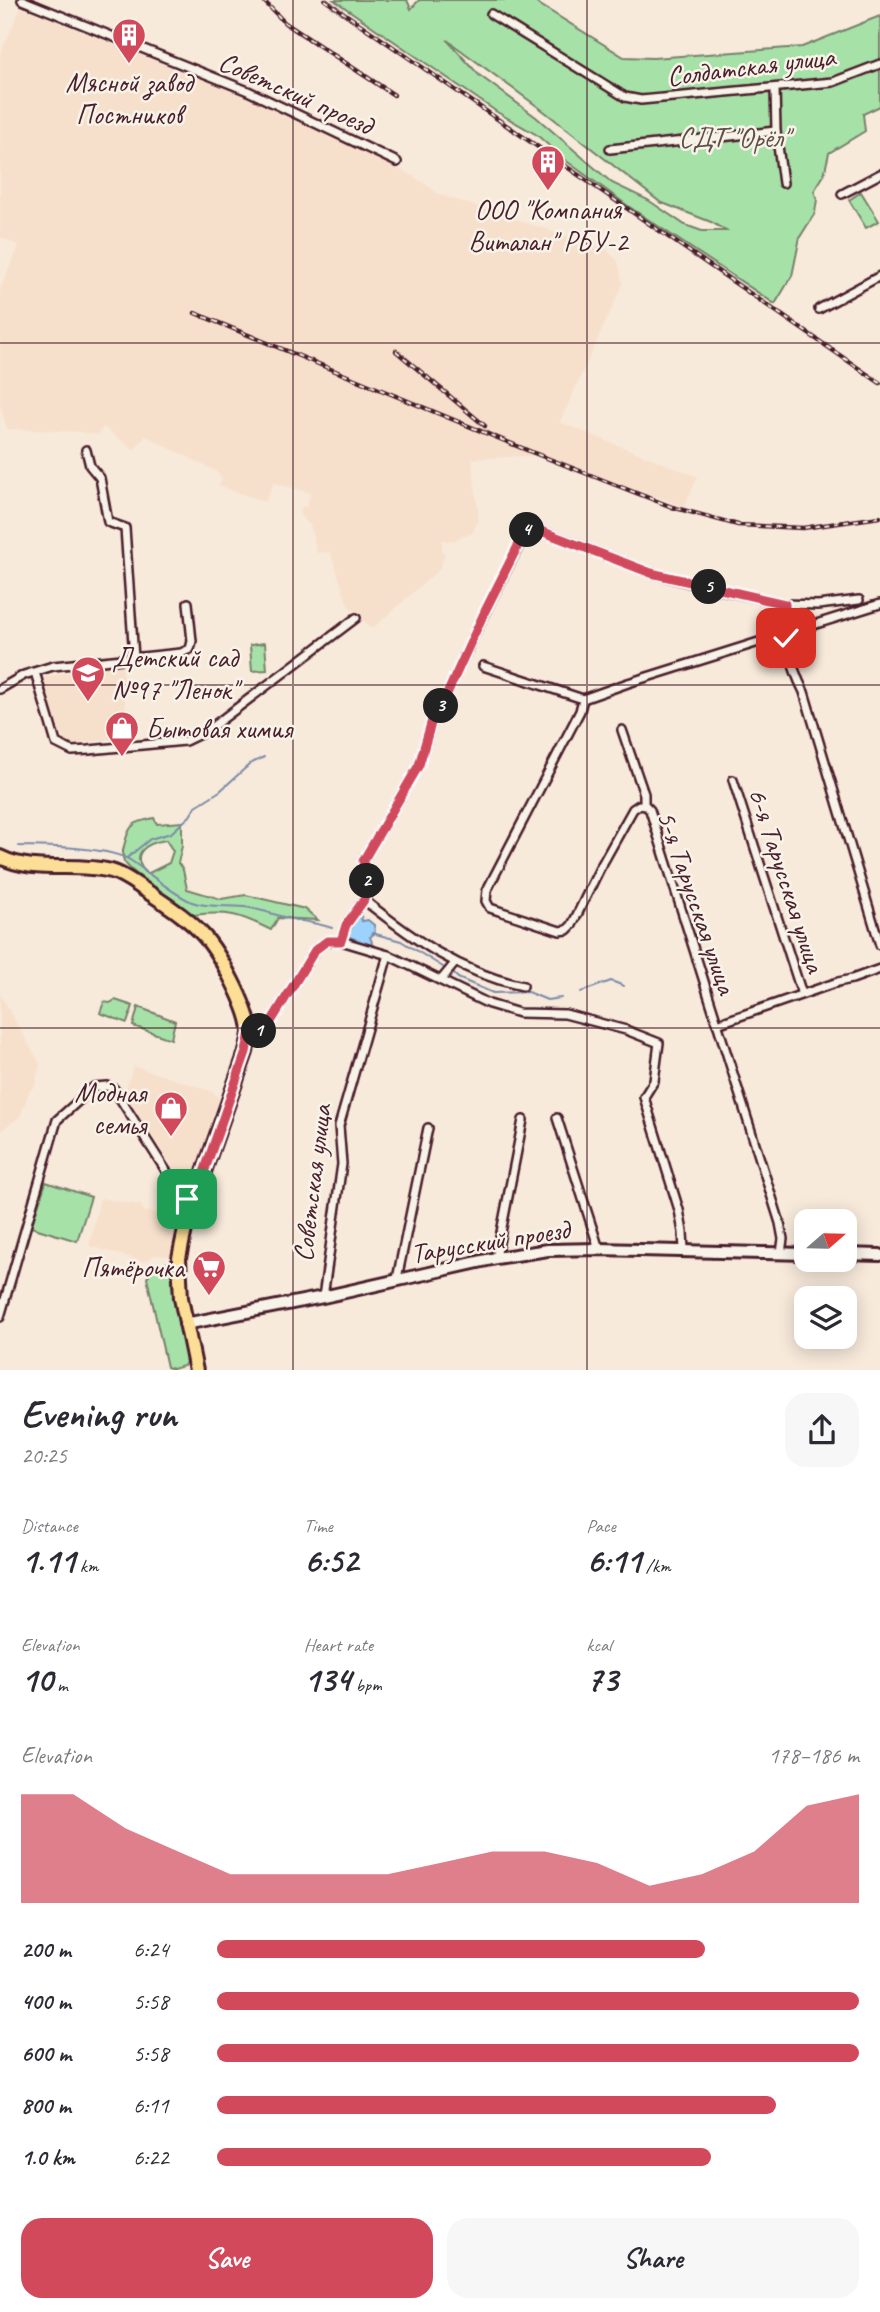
<!DOCTYPE html>
<meta charset="utf-8">
<style>
:root{--surface:#fff;--page:#f7f7f7;--text:#2b2b33;--muted:#7c7c81;--accent:#d1495b}
body{margin:0;font-family:Caveat,sans-serif;background:var(--page);color:var(--text);height:100vh;display:flex;flex-direction:column;font-size:26px;white-space:nowrap}
*{box-sizing:border-box;margin:0}
p{font-size:23px;color:var(--muted)}
.icon{flex:none;width:38px;height:38px;fill:none;stroke:currentColor;stroke-width:2;stroke-linecap:round;stroke-linejoin:round}
.map{position:relative;height:1370px;overflow:hidden}
.panel{display:flex;flex-direction:column;background:var(--surface);flex:1}
.panel>*{flex:none}
.needle{width:46px;rotate:70deg}
.fabs{position:absolute;left:794px;top:1209px;display:grid;gap:14px}
.fabs a{display:grid;place-items:center;width:63px;height:63px;border-radius:14px;background:var(--surface);box-shadow:0 4px 18px #0003;font-size:35px}
.pin{position:absolute;display:grid;place-items:center;width:60px;height:60px;color:#fff;margin:-30px;border-radius:14px;box-shadow:0 4px 10px #0006}
.km{position:absolute;width:35px;height:35px;margin:-18px;border-radius:50%;background:#222;color:#fff;font-size:19px;line-height:35px;text-align:center}
.round{display:grid;place-items:center;flex:none;width:74px;height:74px;border-radius:21px;background:var(--page)}
.headline{display:flex;align-items:center;justify-content:space-between;height:119px;padding:0 21px}
h1{font-size:38px;font-weight:700;line-height:52px}
.figures{display:grid;grid-template-columns:repeat(3,1fr);gap:10px;height:119px;padding:7px 21px}
.figures div{display:grid;align-content:center}
.figures b{font-size:35px;font-weight:700}
.figures small{font-size:19px;font-weight:400}
.figures p{font-size:19px}
.chart{height:196px;padding:14px 21px}
.chart p{display:flex;justify-content:space-between}
.chart svg{width:100%;height:126px;margin-top:7px;fill:var(--accent);opacity:.7}
.button{display:flex;gap:14px;margin-top:auto;padding:14px 21px}
.button a{flex:1;height:80px;border-radius:21px;background:var(--accent);color:#fff;font-size:28px;font-weight:700;line-height:80px;text-align:center}
.button a+a{background:var(--page);color:var(--text)}
ul{padding:0 21px;list-style:none;font-size:23px}
li{display:grid;grid-template-columns:112px 84px 1fr;align-items:center;height:52px}
li i{height:18px;border-radius:9px;background:var(--accent)}
.map>svg:first-child{display:block}
</style>
<div class="map">
<svg width="880" height="1371" viewBox="0 0 880 1371">
<rect width="100%" height="100%" fill="#f7eadb"/>
<filter id="ink" filterUnits="userSpaceOnUse"><feTurbulence type="fractalNoise" baseFrequency=".0143" numOctaves="2"/><feDisplacementMap in="SourceGraphic" scale="14" xChannelSelector="R" yChannelSelector="G"/><feConvolveMatrix kernelMatrix="1 2 1 2 8 2 1 2 1" color-interpolation-filters="sRGB"/></filter>
<g filter="url(#ink)">
<g fill="#f7e0cb">
<polygon points="21,7 303,120 415,177 439,194 606,249 618,261 623,284 560,422 698,477 684,507 543,455 472,459 479,520 472,533 453,541 442,540 442,550 445,554 440,569 372,629 348,605 330,552 317,553 310,525 300,515 301,507 307,506 310,493 274,483 265,502 219,486 222,478 215,471 146,436 134,450 103,427 98,435 79,432 7,429 0,405 0,289 19,246 0,237 0,54"/>
<polygon points="122,663 128,737 68,745 58,730 42,677"/>
<polygon points="0,994 40,1064 35,1086 30,1090 20,1117 0,1131"/>
<polygon points="134,1066 211,1091 219,1098 192,1183 183,1184 126,1095 127,1084"/>
<polygon points="100,1198 141,1205 144,1211 181,1217 174,1256 155,1255 145,1262 89,1246"/>
</g>
<g fill="#a6e2a8" stroke="#78806a" stroke-width="2" fill-rule="evenodd">
<path d="M334 0H407L411 9 419 0H532L624 57 653 58 802 47 880 16V106L863 114 865 131 829 153 824 175 814 191 817 199 815 213 800 237 792 276 775 304 631 208 565 160 537 135 497 112ZM447 40 545 112 660 202 711 222 726 231H702L685 225 648 200 612 183 536 117 479 75Z"/>
<polygon points="861,192 879,221 866,228 849,200"/>
<polygon points="265,643 267,670 252,671 250,645"/>
<path d="M154 818 157 824 182 822V846L178 863 183 870 187 889 221 899 246 895 305 909 318 920 278 918 271 930C239 914 228 911 193 915 180 905 128 872 124 861 121 854 124 846 126 839 131 821 138 822 154 818ZM166 840 173 851 169 863 147 874C128 854 146 843 166 840Z"/>
<polygon points="115,1000 133,1006 127,1023 100,1013 104,1002 110,1003"/>
<polygon points="138,1007 175,1021 171,1039 133,1026"/>
<polygon points="46,1182 91,1197 77,1241 31,1227"/>
<polygon points="166,1263 171,1264 172,1286 187,1360 184,1366 172,1369 167,1367 147,1278 153,1268"/>
</g>
<polygon fill="#9cd2fb" stroke="#7b8aa8" stroke-width="2" points="361,916 362,921 368,920 374,925 375,933 370,937 372,942 371,946 347,936 356,920"/>
<g fill="none" stroke-linecap="round" stroke-linejoin="round">
<g stroke="#7b8aa8" stroke-width="2">
<path d="M19 846C47 847 106 846 130 860 150 873 169 892 192 902 208 908 227 905 244 907 262 909 279 917 296 920 309 922 320 924 332 928"/>
<polyline points="127,858 150,839 171,833 190,816 196,806 220,791 250,764 264,757"/>
<polyline points="372,933 401,941 443,967"/>
<polyline points="453,973 458,978 493,993 528,992 547,1000 561,998"/>
<polyline points="581,992 611,981 624,986"/>
</g>
<g stroke="#4a1f2b" stroke-width="12">
<g id="street">
<polyline points="22,0 248,91 397,162"/>
<polyline points="491,14 625,97 641,100 833,82 880,64"/>
<polyline points="775,88 776,131 783,183"/>
<polyline points="610,149 776,131"/>
<polyline points="842,194 880,174"/>
<polyline points="819,309 880,276"/>
<polyline points="86,450 90,466 100,478 108,522 125,528 134,658"/>
<path d="M785 604C785 636 789 663 804 692L880 945"/>
<polyline points="483,666 583,699 628,683 880,604"/>
<polyline points="35,672 56,743 72,751 89,750 185,741 208,730 356,618"/>
<polyline points="0,689 24,675 53,666 181,653 190,649 192,641 188,603"/>
<polyline points="583,699 580,711 487,890 486,901 490,908 560,931 567,930 572,925 600,868 633,809 639,805 646,806 650,810 780,1223 783,1239 781,1253"/>
<polyline points="622,730 644,794 644,805"/>
<polyline points="733,780 802,994"/>
<path d="M364 900C413 939 460 973 523 986"/>
<polyline points="341,941 388,955 489,1004 519,1013 565,1014 626,1030 659,1043 654,1081 644,1097 679,1210 683,1232 684,1250"/>
<polyline points="441,980 455,963"/>
<polyline points="717,1024 838,982 852,979 880,969"/>
<polyline points="250,1032 256,1032 269,1025 315,950 327,941 341,941 346,925 364,900 367,884 363,861 419,765 432,721 441,707 485,612 529,526 651,573 698,585 785,604 818,605 859,600"/>
<polyline points="557,1118 599,1249"/>
<polyline points="496,1258 523,1120"/>
<polyline points="397,1279 428,1128"/>
<polyline points="323,1297 342,1164 339,1126 388,955"/>
<polyline points="0,1317 57,1120 94,1087 107,1086 114,1089 182,1196 194,1201"/>
</g>
</g>
<g stroke="#4a1f2b" stroke-width="16">
<g id="secondary">
<polyline points="845,1254 880,1255"/>
<polyline points="185,1324 323,1297 496,1258 548,1250 599,1249 807,1254"/>
</g>
</g>
<g stroke="#4a1f2b" stroke-width="18">
<path id="primary" d="M0 857C34 874 75 862 111 871 124 874 137 885 148 892 167 905 188 918 203 935 219 952 249 1008 250 1031 250 1038 247 1045 246 1052L187 1220 179 1258 181 1298 196 1371"/>
</g>
<use href="#street" stroke="#f7f3e8" stroke-width="7"/>
<use href="#secondary" stroke="#f7f3e8" stroke-width="10"/>
<use href="#primary" stroke="#fdde96" stroke-width="12"/>
<g stroke="#4a1f2b" stroke-width="4.5">
<g id="rail">
<polyline points="263,0 285,23 394,95"/>
<polyline points="325,0 880,383"/>
<polyline points="195,313 534,453 672,507 738,525 803,528 880,517"/>
<polyline points="396,351 485,426"/>
</g>
</g>
<use href="#rail" stroke="#f7f3e8" stroke-width="2" stroke-dasharray="5" stroke-linecap="butt"/>
</g>
</g>
<g fill="none" stroke-linecap="round" stroke-linejoin="round" filter="url(#ink)">
<g stroke="#fff" stroke-width="14">
<polyline id="route" points="187,1199 194,1201 246,1052 250,1032 256,1032 269,1025 315,950 327,941 341,941 346,925 364,900 367,884 363,861 419,765 432,720 441,707 485,611 528,526 651,573 785,604 786,638"/>
</g>
<use href="#route" stroke="#d1495b" stroke-width="9"/>
</g>
<path fill="none" stroke="#4a1f2b" stroke-width="2" stroke-opacity="0.55" d="M293 0V1371M587 0V1371M0 343H880M0 685H880M0 1028H880"/>
<defs>
<g id="building-pin" transform="scale(1.75)"><path d="M0 17L-7.5 6A9.5 9.5 0 1 1 7.5 6Z" fill="#d1495b" stroke="#f7f3e8"/><path d="M-4-6H4V6H1V3H-1V6H-4ZM-2.5-4.3h1.7v1.8h-1.7ZM.8-4.3h1.7v1.8H.8ZM-2.5-1h1.7V.8h-1.7ZM.8-1h1.7V.8H.8Z" fill="#fff"/></g>
<g id="school-pin" transform="scale(1.75)"><path d="M0 17L-7.5 6A9.5 9.5 0 1 1 7.5 6Z" fill="#d1495b" stroke="#f7f3e8"/><path d="M0-5L7-2L0 1L-7-2ZM-4 1L0 2.5L4 1V4Q0 6-4 4Z" fill="#fff"/></g>
<g id="shop-pin" transform="scale(1.75)"><path d="M0 17L-7.5 6A9.5 9.5 0 1 1 7.5 6Z" fill="#d1495b" stroke="#f7f3e8"/><path d="M-5-2.5h2.3a2.7 3.5 0 0 1 5.4 0H5L5.5 6h-11ZM-1.5-2.5h3a1.5 2.3 0 0 0-3 0Z" fill="#fff"/></g>
<g id="supermarket-pin" transform="scale(1.75)"><path d="M0 17L-7.5 6A9.5 9.5 0 1 1 7.5 6Z" fill="#d1495b" stroke="#f7f3e8"/><path d="M-6-5.5h2.5l.6 2H6L4.5 2H-2.5L-4.4-4H-6ZM-1.5 3.2a1.3 1.3 0 1 0 .1 0ZM3 3.2a1.3 1.3 0 1 0 .1 0Z" fill="#fff"/></g>
</defs>
<g fill-rule="evenodd">
<use href="#building-pin" x="129" y="35"/>
<use href="#building-pin" x="548" y="162"/>
<use href="#school-pin" x="88" y="673"/>
<use href="#shop-pin" x="122" y="728"/>
<use href="#shop-pin" x="171" y="1108"/>
<use href="#supermarket-pin" x="209" y="1267"/>
</g>
<g text-anchor="middle" dominant-baseline="central" stroke-width="5" stroke-linejoin="round" paint-order="stroke">
<g font-size="28" fill="#4a1f2b" stroke="#f7f3e8">
<text transform="translate(751 66) rotate(-7)">Солдатская улица</text>
<text transform="translate(296 93) rotate(24)">Советский проезд</text>
<text transform="translate(787 880) rotate(72)">6-я Тарусская улица</text>
<text transform="translate(697 902) rotate(71)">5-я Тарусская улица</text>
<text transform="translate(312 1183) rotate(-83)">Советская улица</text>
<text transform="translate(490 1241) rotate(-9)">Тарусский проезд</text>
</g>
<g font-size="28" fill="#4a1f2b" stroke="#f7f3e8">
<text x="129" y="82">Мясной завод<tspan x="129" dy="32">Постников</tspan></text>
<text x="548" y="209">ООО "Компания<tspan x="548" dy="32">Виталан" РБУ-2</tspan></text>
<text x="112" y="657" text-anchor="start">Детский сад<tspan x="112" dy="32">№97 "Ленок"</tspan></text>
<text x="146" y="728" text-anchor="start">Бытовая химия</text>
<text x="146" y="1092" text-anchor="end">Модная<tspan x="146" dy="32">семья</tspan></text>
<text x="184" y="1267" text-anchor="end">Пятёрочка</text>
</g>
<g font-size="28" fill="#61504a" stroke="#f7f3e8">
<text x="734" y="137">СДТ "Орёл"</text>
</g>
</g>
</svg>
<div class="fabs">
<a><svg class="needle" viewBox="-14 -14 28 28"><path d="M0-13l5 13h-10z" fill="#e53935"/><path d="M0 13l5-13h-10z" fill="#7c7c81"/></svg></a>
<a><svg class="icon" aria-label="layers" viewBox="0 0 24 24"><path d="M12 4l9 5-9 5-9-5zM3 14l9 5 9-5"/></svg></a>
</div>
<div class="pin" style="left:187px;top:1199px;background:#1e9e55"><svg class="icon" aria-label="arrive" viewBox="0 0 24 24"><path d="M6 21V4h12l-3 4 3 4H6"/></svg></div>
<div class="pin" style="left:786px;top:638px;background:#d93025"><svg class="icon" aria-label="check" viewBox="0 0 24 24"><path d="M5 12l5 5 9-10"/></svg></div>
<b class="km" style="left:259px;top:1031px">1</b>
<b class="km" style="left:367px;top:881px">2</b>
<b class="km" style="left:441px;top:706px">3</b>
<b class="km" style="left:527px;top:530px">4</b>
<b class="km" style="left:709px;top:587px">5</b>
</div>
<section class="panel">
<div class="headline"><div><h1>Evening run</h1><p>20:25</p></div><a class="round"><svg class="icon" aria-label="share" viewBox="0 0 24 24"><path d="M12 15V3M7 8l5-5 5 5M5 13v7h14v-7"/></svg></a></div>
<div class="figures">
<div><p>Distance</p><b>1.11<small> km</small></b></div>
<div><p>Time</p><b>6:52</b></div>
<div><p>Pace</p><b>6:11<small> /km</small></b></div>
</div>
<div class="figures">
<div><p>Elevation</p><b>10<small> m</small></b></div>
<div><p>Heart rate</p><b>134<small> bpm</small></b></div>
<div><p>kcal</p><b>73</b></div>
</div>
<div class="chart"><p><span>Elevation</span>178–186 m</p>
<svg viewBox="0 0 160 44" preserveAspectRatio="none"><path d="M0 44V6L10 6L20 18L30 26L40 34L50 34L60 34L70 34L80 30L90 26L100 26L110 30L120 38L130 34L140 26L150 10L160 6V44z"/></svg>
</div>
<ul>
<li><b>200 m</b>6:24<i style="width:76%"></i></li>
<li><b>400 m</b>5:58<i style="width:100%"></i></li>
<li><b>600 m</b>5:58<i style="width:100%"></i></li>
<li><b>800 m</b>6:11<i style="width:87%"></i></li>
<li><b>1.0 km</b>6:22<i style="width:77%"></i></li>
</ul>
<div class="button"><a>Save</a><a>Share</a></div>
</section>
